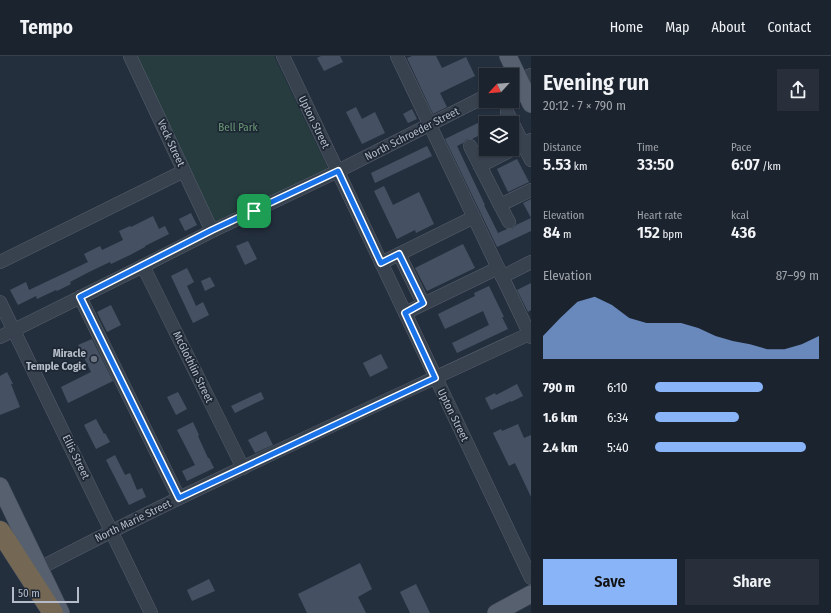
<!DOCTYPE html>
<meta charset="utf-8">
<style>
:root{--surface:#1b232e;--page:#282f3a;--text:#f1f3f6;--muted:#a0a4aa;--line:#39404a;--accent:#8ab4f8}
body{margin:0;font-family:"Fira Sans Condensed",sans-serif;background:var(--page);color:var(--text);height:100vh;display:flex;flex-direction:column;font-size:15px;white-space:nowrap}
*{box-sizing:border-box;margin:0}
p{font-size:13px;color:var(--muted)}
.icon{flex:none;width:22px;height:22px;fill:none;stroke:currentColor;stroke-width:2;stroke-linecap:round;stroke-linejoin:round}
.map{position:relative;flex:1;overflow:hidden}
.panel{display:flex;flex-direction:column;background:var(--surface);width:300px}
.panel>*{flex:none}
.needle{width:26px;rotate:244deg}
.fabs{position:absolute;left:479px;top:12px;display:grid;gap:8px}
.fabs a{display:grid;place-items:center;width:40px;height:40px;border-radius:0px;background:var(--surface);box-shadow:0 1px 3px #0004,0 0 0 1px var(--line);font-size:20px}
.scale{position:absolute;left:12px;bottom:10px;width:67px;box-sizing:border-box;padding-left:4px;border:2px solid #b4bcc9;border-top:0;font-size:11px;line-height:14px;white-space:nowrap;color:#b4bcc9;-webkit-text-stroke:3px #1d2633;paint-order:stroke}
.pin{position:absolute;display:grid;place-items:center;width:34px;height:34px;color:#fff;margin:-17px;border-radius:8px;box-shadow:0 2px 6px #0006}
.round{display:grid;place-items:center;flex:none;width:42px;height:42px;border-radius:0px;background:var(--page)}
.overview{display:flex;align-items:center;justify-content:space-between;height:68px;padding:0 12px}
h1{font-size:22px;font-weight:600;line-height:30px}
.metrics{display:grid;grid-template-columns:repeat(3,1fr);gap:6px;height:68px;padding:4px 12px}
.metrics div{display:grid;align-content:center}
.metrics b{font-size:17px;font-weight:600}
.metrics small{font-size:11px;font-weight:400}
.metrics p{font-size:11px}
.chart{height:112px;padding:8px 12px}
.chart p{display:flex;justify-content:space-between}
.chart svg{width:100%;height:72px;margin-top:4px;fill:var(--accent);opacity:.7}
.primary-button{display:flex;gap:8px;margin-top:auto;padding:8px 12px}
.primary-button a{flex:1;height:46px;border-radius:0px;background:var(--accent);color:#111;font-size:16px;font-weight:600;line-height:46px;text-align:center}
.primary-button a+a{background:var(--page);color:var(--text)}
ul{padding:0 12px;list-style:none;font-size:13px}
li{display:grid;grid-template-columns:64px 48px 1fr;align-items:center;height:30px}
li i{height:10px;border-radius:5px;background:var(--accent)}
header{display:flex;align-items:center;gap:24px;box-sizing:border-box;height:56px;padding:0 20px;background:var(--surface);border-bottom:1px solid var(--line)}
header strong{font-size:19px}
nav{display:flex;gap:22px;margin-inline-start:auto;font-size:14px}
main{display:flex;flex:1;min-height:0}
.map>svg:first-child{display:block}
</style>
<header>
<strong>Tempo</strong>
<nav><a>Home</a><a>Map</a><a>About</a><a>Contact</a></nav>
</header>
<main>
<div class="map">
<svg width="531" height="557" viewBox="0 0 531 557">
<rect width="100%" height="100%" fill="#242f3e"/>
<polygon fill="#263c3f" points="134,0 274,0 327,110 327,114 215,167"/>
<g fill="#455162">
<polygon points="321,0 340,0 343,6 324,15 317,2"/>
<polygon points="412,0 436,0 442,12 466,1 475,20 440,37 447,51 433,58 407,2"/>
<polygon points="356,51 362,63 375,56 385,77 362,88 346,56"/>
<polygon points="412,53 417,63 408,67 403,58"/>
<polygon points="486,63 486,76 472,83 467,83 463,87 457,90 485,149 484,149 498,177 507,173 512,173 516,169 531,162 523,147 531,143 531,175 497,191 445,83"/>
<polygon points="427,90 432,100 375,127 371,117"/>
<polygon points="517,103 529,126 508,136 497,113"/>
<polygon points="384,130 393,149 419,136 434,168 416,177 415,174 397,183 374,135"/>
<polygon points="191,157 197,169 185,175 179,163"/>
<polygon points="153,160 159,173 165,170 169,178 145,190 145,191 130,199 111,208 110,206 89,216 70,226 71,228 57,235 56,234 37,243 36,240 18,249 10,234 26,226 29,234 88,206 84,198 100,190 102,194 123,184 119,175 130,170 131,171"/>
<polygon points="248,185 257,203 245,209 236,190"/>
<polygon points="463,188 475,212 427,235 415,212"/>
<polygon points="187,212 194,226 187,230 196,250 203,246 209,259 193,267 171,220"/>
<polygon points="210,221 215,230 205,235 201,225"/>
<polygon points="531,227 531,254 528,256 517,234"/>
<polygon points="489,230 504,261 502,261 508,273 457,297 452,287 489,269 483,255 445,273 438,258 475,240 474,237"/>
<polygon points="111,249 121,269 107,276 97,256"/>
<polygon points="92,283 113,325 68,347 61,331 91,316 78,289"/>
<polygon points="381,298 388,312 370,321 363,307"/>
<polygon points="7,316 13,328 11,328 20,351 0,359 0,320"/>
<polygon points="517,328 523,340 511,346 511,345 491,354 485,342 495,337 496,339"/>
<polygon points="178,336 187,353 176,359 167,341"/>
<polygon points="261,336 264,343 235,357 231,350"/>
<polygon points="96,363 104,378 105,377 110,386 96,393 84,369"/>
<polygon points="193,366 199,379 198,380 208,402 209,402 214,412 187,425 182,415 195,409 177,374"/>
<polygon points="518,368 524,382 531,379 531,441 515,407 509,410 493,377 501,373 502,375"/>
<polygon points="266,375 273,389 255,397 248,384"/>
<polygon points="115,399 125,419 130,417 137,434 142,432 146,441 129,449 106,404"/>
<polygon points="360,507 372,533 358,541 366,557 307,557 298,538"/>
<polygon points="209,523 215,535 192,545 187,534"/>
<polygon points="416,528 430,557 410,557 400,536"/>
</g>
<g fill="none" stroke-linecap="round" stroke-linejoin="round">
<g stroke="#565f6c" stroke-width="14">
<g id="minor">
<polyline points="130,0 212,175"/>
<polyline points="283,0 531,522"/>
<polyline points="397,0 531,281"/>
<polyline points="512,27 531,19"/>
<polyline points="507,56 523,88 531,84"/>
<polyline points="470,90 500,149"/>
<polyline points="480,110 523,88 531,104"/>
<polyline points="509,166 500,149 531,134"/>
<polyline points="399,198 423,247"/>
<polyline points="0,206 184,115"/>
<polyline points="381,207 474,161"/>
<polyline points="143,210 243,412"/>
<polyline points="502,221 531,206"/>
<polyline points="80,241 179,442"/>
<polyline points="0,246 151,557"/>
<polyline points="405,257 498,212"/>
<polyline points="0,281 143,210 212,175 338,115 486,40"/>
<path d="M40 512C201 428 367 354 531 277"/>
</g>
</g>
<g stroke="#414a57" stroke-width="18">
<g id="major">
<polyline points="508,0 531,48"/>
<polyline points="0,430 61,557"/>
<polyline points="496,557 531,538"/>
</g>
</g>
<g stroke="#434c59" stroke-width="21">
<polyline id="highway" points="0,475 53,557"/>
</g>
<use href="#minor" stroke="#38414e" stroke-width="13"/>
<use href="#major" stroke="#56606e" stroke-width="17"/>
<use href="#highway" stroke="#746855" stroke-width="20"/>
</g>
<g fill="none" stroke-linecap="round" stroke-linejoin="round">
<g stroke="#fff" stroke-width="8">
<polygon id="route" points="338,115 381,207 399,198 423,247 405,257 435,322 179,442 80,241 212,174"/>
</g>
<use href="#route" stroke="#1a73e8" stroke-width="5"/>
</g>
<circle fill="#6b7280" stroke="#1d2633" stroke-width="1.5" cx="94" cy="303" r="4"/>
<g text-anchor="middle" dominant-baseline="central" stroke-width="3.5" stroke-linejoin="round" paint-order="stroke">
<g font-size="11" fill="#b4bcc9" stroke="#1d2633">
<text transform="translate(314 66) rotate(64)">Upton Street</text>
<text transform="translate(412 78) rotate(-27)">North Schroeder Street</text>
<text transform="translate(171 87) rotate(65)">Veck Street</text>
<text transform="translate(193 311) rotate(64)">McGlothlin Street</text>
<text transform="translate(453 359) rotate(64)">Upton Street</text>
<text transform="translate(76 401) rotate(64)">Ellis Street</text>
<text transform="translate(133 465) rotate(-26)">North Marie Street</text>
</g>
<g font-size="11" fill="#6b9a76" stroke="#1d2633">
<text x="238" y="71">Bell Park</text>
</g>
<g font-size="11" font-weight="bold" fill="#b4bcc9" stroke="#1d2633" text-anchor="end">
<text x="86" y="297">Miracle<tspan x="86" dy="13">Temple Cogic</tspan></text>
</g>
</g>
</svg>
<div class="fabs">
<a><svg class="needle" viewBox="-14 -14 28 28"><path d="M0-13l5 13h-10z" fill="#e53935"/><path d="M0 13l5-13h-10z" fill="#a0a4aa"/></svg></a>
<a><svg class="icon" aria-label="layers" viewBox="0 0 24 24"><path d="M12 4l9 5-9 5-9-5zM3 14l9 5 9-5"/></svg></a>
</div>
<div class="scale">50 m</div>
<div class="pin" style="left:254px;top:155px;background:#1e9e55"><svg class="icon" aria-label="arrive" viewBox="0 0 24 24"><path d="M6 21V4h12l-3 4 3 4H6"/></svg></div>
</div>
<section class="panel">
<div class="overview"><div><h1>Evening run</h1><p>20:12 · 7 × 790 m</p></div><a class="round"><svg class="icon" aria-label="share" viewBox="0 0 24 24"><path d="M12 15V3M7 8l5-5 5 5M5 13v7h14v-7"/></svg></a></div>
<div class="metrics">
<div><p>Distance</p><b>5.53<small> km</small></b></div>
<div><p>Time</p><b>33:50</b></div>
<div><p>Pace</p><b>6:07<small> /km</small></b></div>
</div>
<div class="metrics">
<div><p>Elevation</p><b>84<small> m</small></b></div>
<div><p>Heart rate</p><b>152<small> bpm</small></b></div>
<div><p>kcal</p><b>436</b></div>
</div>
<div class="chart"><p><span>Elevation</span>87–99 m</p>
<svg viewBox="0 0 160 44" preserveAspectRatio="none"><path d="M0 44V30L10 19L20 9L30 6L40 11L50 19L60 22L70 22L80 22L90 25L100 30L110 33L120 35L130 38L140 38L150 35L160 30V44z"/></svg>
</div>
<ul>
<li><b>790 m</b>6:10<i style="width:66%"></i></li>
<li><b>1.6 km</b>6:34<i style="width:51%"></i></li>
<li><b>2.4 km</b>5:40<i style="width:92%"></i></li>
</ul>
<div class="primary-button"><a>Save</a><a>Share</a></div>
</section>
</main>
